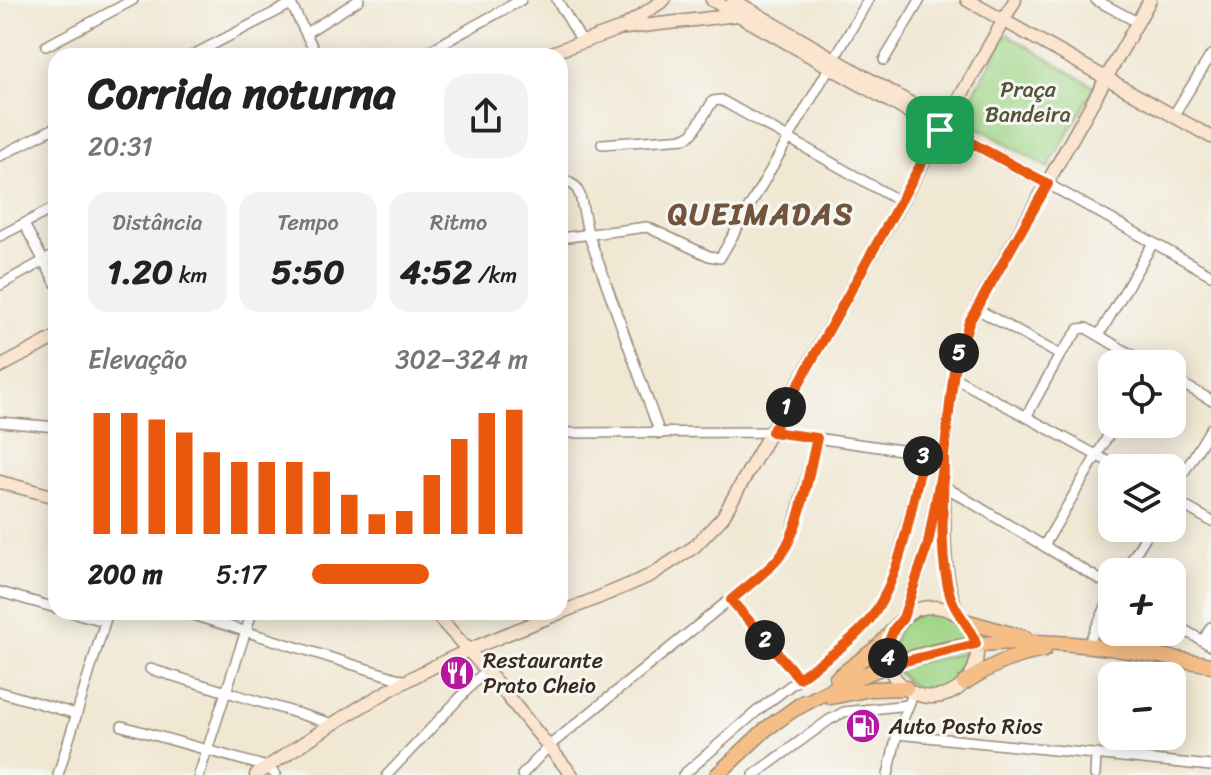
<!DOCTYPE html>
<html lang="pt">
<meta charset="utf-8">
<style>
:root{--surface:#fff;--page:#f2f2f2;--text:#222;--muted:#767676;--accent:#ea580c}
body{margin:0;font-family:Sriracha,sans-serif;background:var(--page);color:var(--text);height:100vh;display:flex;flex-direction:column;font-size:30px;white-space:nowrap}
*{box-sizing:border-box;margin:0}
p{font-size:26px;color:var(--muted)}
.icon{flex:none;width:44px;height:44px;fill:none;stroke:currentColor;stroke-width:2;stroke-linecap:round;stroke-linejoin:round}
.map{position:relative;flex:1;overflow:hidden}
.sheet{position:absolute;left:48px;top:48px;width:520px;height:572px;display:flex;flex-direction:column;background:var(--surface);border-radius:24px;box-shadow:0 4px 20px #0003}
.sheet>*{flex:none}
.buttons{position:absolute;left:1098px;top:350px;display:grid;gap:16px}
.buttons a{display:grid;place-items:center;width:88px;height:88px;border-radius:16px;background:var(--surface);box-shadow:0 4px 20px #0003;font-size:40px}
.pin{position:absolute;display:grid;place-items:center;width:68px;height:68px;color:#fff;margin:-34px;border-radius:16px;box-shadow:0 4px 12px #0006}
.km{position:absolute;width:40px;height:40px;margin:-20px;border-radius:50%;background:#222;color:#fff;font-size:22px;line-height:40px;text-align:center}
.round{display:grid;place-items:center;flex:none;width:84px;height:84px;border-radius:24px;background:var(--page)}
.overview{display:flex;align-items:center;justify-content:space-between;height:136px;padding:0 40px}
h1{font-size:44px;font-weight:700;line-height:60px}
.metrics{display:grid;grid-template-columns:repeat(3,1fr);gap:12px;height:136px;padding:8px 40px}
.metrics div{display:grid;align-content:center;border-radius:20px;background:var(--page);text-align:center}
.metrics b{font-size:34px;font-weight:700}
.metrics small{font-size:22px;font-weight:400}
.metrics p{font-size:22px}
.chart{height:224px;padding:16px 40px}
.chart p{display:flex;justify-content:space-between}
.chart svg{width:100%;height:144px;margin-top:8px;stroke:var(--accent);stroke-width:6}
ul{padding:0 40px;list-style:none;font-size:26px}
li{display:grid;grid-template-columns:128px 96px 1fr;align-items:center;height:60px}
li i{height:20px;border-radius:10px;background:var(--accent)}
.map>svg:first-child{display:block}
</style>
<div class="map">
<svg width="1211" height="775" viewBox="0 0 1211 775">
<rect width="100%" height="100%" fill="#f6f6f2"/>
<filter id="ink" filterUnits="userSpaceOnUse"><feTurbulence type="fractalNoise" baseFrequency=".0125" numOctaves="2"/><feDisplacementMap in="SourceGraphic" scale="16" xChannelSelector="R" yChannelSelector="G"/><feConvolveMatrix kernelMatrix="1 2 1 2 8 2 1 2 1" color-interpolation-filters="sRGB"/></filter>
<filter id="wash" filterUnits="userSpaceOnUse"><feTurbulence type="fractalNoise" baseFrequency=".006" numOctaves="4" result="noise"/><feDisplacementMap in="SourceGraphic" scale="32" xChannelSelector="R" yChannelSelector="G"/><feGaussianBlur stdDeviation="1.8" result="paint"/><feColorMatrix in="noise" values="0 0 0 0 0 0 0 0 0 0 0 0 0 0 0 0 0 1.4 0 .05"/><feComposite in="paint" operator="in"/></filter>
<g filter="url(#wash)">
<rect width="100%" height="100%" fill="#f1e8d4"/>
<g fill="#a0d687" stroke="#6e8052" stroke-width="2">
<polygon points="1007,34 1095,87 1048,168 960,117"/>
<path d="M923 612C945 609 960 619 970 638L926 646 892 660C890 637 901 619 923 612Z"/>
<path d="M972 651C969 696 917 707 895 667Z"/>
</g>
</g>
<g filter="url(#ink)">
<g fill="none" stroke-linecap="round" stroke-linejoin="round">
<g stroke="#968979" stroke-width="12">
<g id="street">
<polyline points="289,0 317,56"/>
<polyline points="557,0 583,43"/>
<polyline points="1096,0 1137,22"/>
<polyline points="306,33 359,0"/>
<polyline points="46,46 133,0"/>
<polyline points="191,56 291,4"/>
<polyline points="420,56 521,0"/>
<polyline points="884,60 920,0"/>
<polyline points="1173,116 1211,55"/>
<polyline points="602,144 686,138 692,134 713,101 721,100 901,202"/>
<polyline points="0,156 56,127"/>
<polyline points="560,177 575,186 580,195 588,233 660,434"/>
<polyline points="1048,184 1211,275"/>
<polyline points="24,224 56,284"/>
<polyline points="0,236 56,207"/>
<polyline points="560,238 647,227 709,256 720,258 868,0"/>
<polyline points="0,285 56,254"/>
<polyline points="977,309 1060,355"/>
<polyline points="1099,335 1153,243"/>
<polyline points="953,377 1120,468"/>
<polyline points="1172,378 1211,400"/>
<polyline points="1026,417 1060,355 1079,329 1086,328 1147,364"/>
<polyline points="0,422 56,427"/>
<polyline points="560,433 772,432 944,456"/>
<polyline points="944,486 1112,587"/>
<polyline points="1172,492 1211,428"/>
<polyline points="1172,499 1211,521"/>
<polyline points="1045,544 1115,424"/>
<polyline points="1124,572 1151,528"/>
<polyline points="0,592 56,608"/>
<polyline points="731,600 799,678"/>
<polyline points="71,612 104,621"/>
<polyline points="183,612 406,681"/>
<polyline points="1172,623 1203,641"/>
<polyline points="1211,627 1203,641 1211,646"/>
<polyline points="1087,647 1112,594"/>
<polyline points="150,669 333,724"/>
<polyline points="0,692 76,714"/>
<polyline points="122,726 267,767 276,775"/>
<polyline points="897,734 1211,766"/>
<polyline points="58,775 108,612"/>
<polyline points="199,775 252,612"/>
<polyline points="387,775 486,670"/>
<polyline points="522,775 549,746 776,562 791,534 817,438"/>
<polyline points="683,775 756,712 853,637 870,620 892,580 924,453"/>
<polyline points="754,775 829,720 844,712 908,705"/>
<polyline points="888,775 897,734 914,692"/>
<polyline points="1095,775 1096,756"/>
</g>
</g>
<g stroke="#968979" stroke-width="15">
<g id="secondary">
<polyline points="712,0 940,130 955,134 1048,184"/>
<polyline points="733,0 948,125"/>
<polyline points="967,0 1211,137"/>
<polyline points="625,28 737,15"/>
<polyline points="543,56 622,28 664,0"/>
<polyline points="0,367 56,337"/>
<polyline points="0,482 56,497"/>
<path d="M944 489C945 532 941 575 959 616"/>
<circle cx="932" cy="652" r="45"/>
<polyline points="434,612 486,670 572,775"/>
<polyline points="528,612 553,612"/>
<polyline points="903,618 928,544 944,456 954,370 969,322 1150,0"/>
<path d="M256 775C324 728 396 682 471 649 531 623 592 602 651 575L694 547 722 518 1015 0"/>
</g>
</g>
<g stroke="#968979" stroke-width="17">
<g id="primary">
<polyline points="965,621 1025,638"/>
<polyline points="837,678 879,646 894,629"/>
<path d="M964 683C990 666 1013 655 1044 650"/>
<polyline points="831,697 871,689 906,688"/>
<path d="M797 708C851 677 911 652 974 645 1052 635 1134 651 1211 665"/>
<polyline points="717,775 766,729 804,702"/>
</g>
</g>
<use href="#street" stroke="#fff" stroke-width="9"/>
<use href="#secondary" stroke="#fbe5cf" stroke-width="12"/>
<use href="#primary" stroke="#f6be87" stroke-width="14"/>
</g>
</g>
<g fill="none" stroke-linecap="round" stroke-linejoin="round" filter="url(#ink)">
<g stroke="#fff" stroke-width="16">
<path id="route" d="M940 130 772 432 817 438C808 473 800 538 774 563 761 576 745 588 731 600L799 678C823 660 853 642 871 618 903 574 911 505 924 453L944 456C944 500 938 551 950 595 955 614 971 625 976 644L889 665 888 643 894 629 903 618 928 544 944 456 954 370 969 322 1048 184 955 134 945 121 940 130"/>
</g>
<use href="#route" stroke="#ea580c" stroke-width="10"/>
</g>
<defs>
<g id="restaurant-disc" transform="scale(1.8)"><circle r="9.5" fill="#b5179e" stroke="#f6f6f2"/><path d="M-5-6h1v4h1v-4h1v4h1v-4h1v5L-1.5 .5V6h-2V.5L-5-1ZM5-6V6H3V1.5H1.5Q1.5-4 5-6Z" fill="#fff"/></g>
<g id="fuel-disc" transform="scale(1.8)"><circle r="9.5" fill="#b5179e" stroke="#f6f6f2"/><path d="M-5.5-6h7V0h2V4h1.3V-2.5L3-4.5l.8-.8L6-3V5H2.5V1h-1V6h-7ZM-4.2-4.7v3.2H.2V-4.7Z" fill="#fff"/></g>
</defs>
<g fill-rule="evenodd">
<use href="#restaurant-disc" x="457" y="673"/>
<use href="#fuel-disc" x="863" y="726"/>
</g>
<g text-anchor="middle" dominant-baseline="central" stroke-width="6" stroke-linejoin="round" paint-order="stroke">
<g font-size="22" fill="#545538" stroke="#f6f6f2">
<text x="1028" y="89">Praça<tspan x="1028" dy="25">Bandeira</tspan></text>
</g>
<g font-size="22" fill="#3b2a1e" stroke="#f6f6f2" text-anchor="start">
<text x="483" y="660">Restaurante<tspan x="483" dy="25">Prato Cheio</tspan></text>
<text x="889" y="726">Auto Posto Rios</text>
</g>
<g font-size="30" font-weight="bold" letter-spacing="2" fill="#72533c" stroke="#f6f6f2">
<text x="761" y="214">QUEIMADAS</text>
</g>
</g>
</svg>
<div class="buttons">
<a><svg class="icon" aria-label="locate" viewBox="0 0 24 24"><circle cx="12" cy="12" r="6"/><path d="M12 2v4M12 18v4M2 12h4M18 12h4"/></svg></a>
<a><svg class="icon" aria-label="layers" viewBox="0 0 24 24"><path d="M12 4l9 5-9 5-9-5zM3 14l9 5 9-5"/></svg></a>
<a>+</a>
<a>−</a>
</div>
<div class="pin" style="left:940px;top:130px;background:#1e9e55"><svg class="icon" aria-label="arrive" viewBox="0 0 24 24"><path d="M6 21V4h12l-3 4 3 4H6"/></svg></div>
<b class="km" style="left:786px;top:407px">1</b>
<b class="km" style="left:765px;top:640px">2</b>
<b class="km" style="left:923px;top:456px">3</b>
<b class="km" style="left:888px;top:658px">4</b>
<b class="km" style="left:959px;top:353px">5</b>
<section class="sheet">
<div class="overview"><div><h1>Corrida noturna</h1><p>20:31</p></div><a class="round"><svg class="icon" aria-label="share" viewBox="0 0 24 24"><path d="M12 15V3M7 8l5-5 5 5M5 13v7h14v-7"/></svg></a></div>
<div class="metrics">
<div><p>Distância</p><b>1.20<small> km</small></b></div>
<div><p>Tempo</p><b>5:50</b></div>
<div><p>Ritmo</p><b>4:52<small> /km</small></b></div>
</div>
<div class="chart"><p><span>Elevação</span>302–324 m</p>
<svg viewBox="0 0 160 44" preserveAspectRatio="none"><path d="M5 44V7M15 44V7M25 44V9M35 44V13M45 44V19M55 44V22M65 44V22M75 44V22M85 44V25M95 44V32M105 44V38M115 44V37M125 44V26M135 44V15M145 44V7M155 44V6"/></svg>
</div>
<ul>
<li><b>200 m</b>5:17<i style="width:54%"></i></li>
</ul>
</section>
</div>
